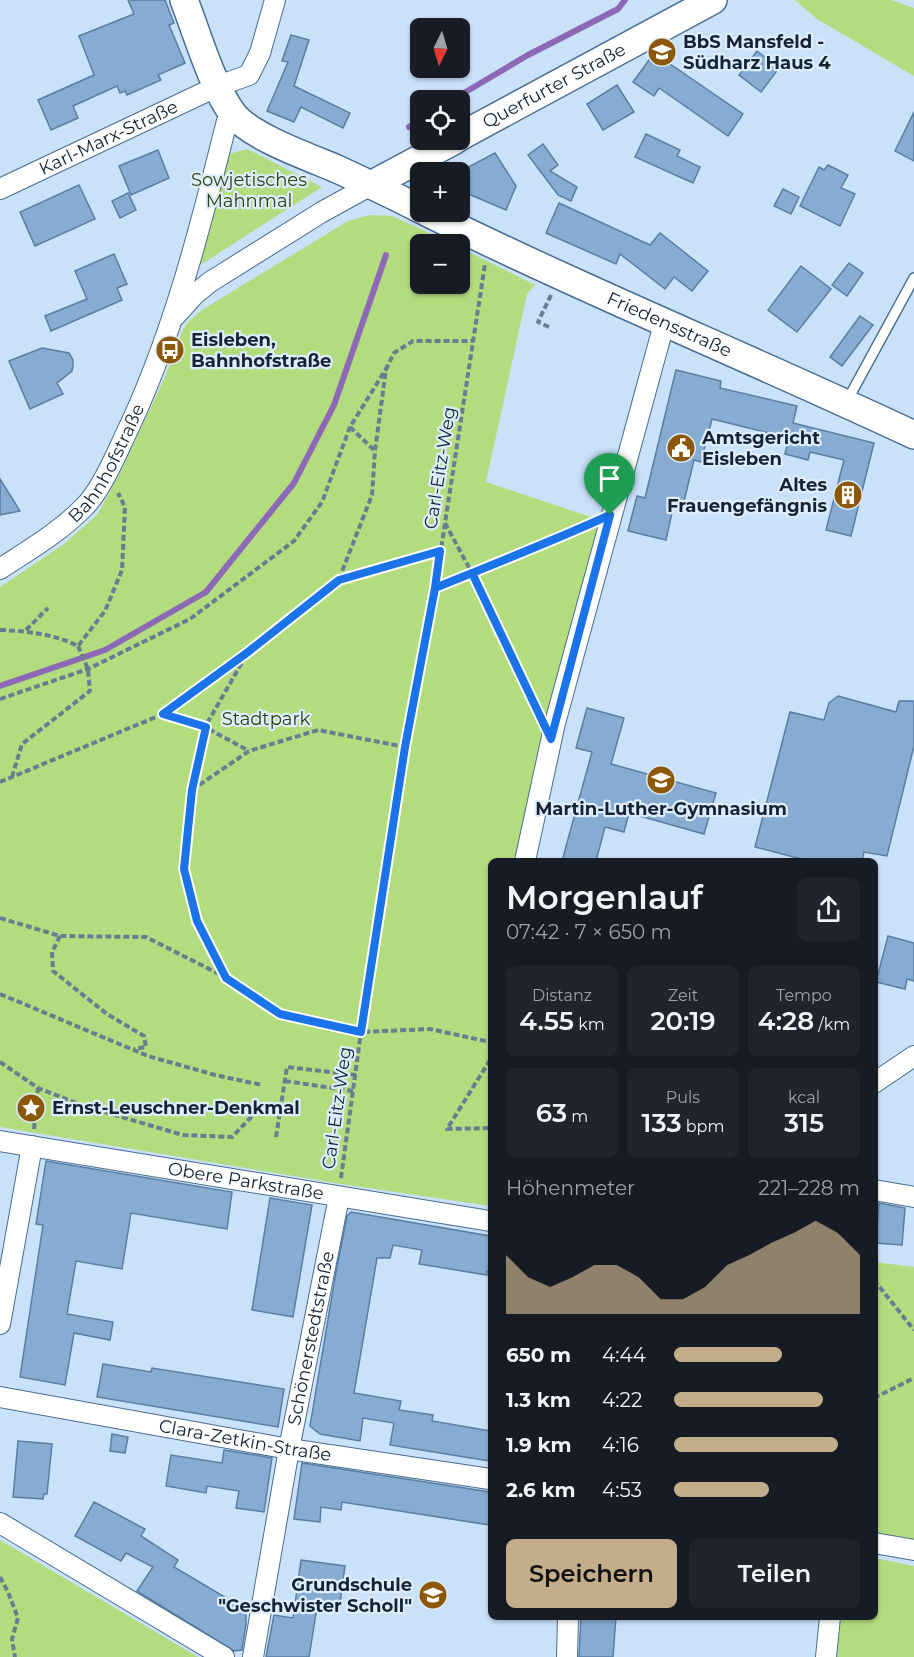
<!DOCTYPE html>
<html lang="de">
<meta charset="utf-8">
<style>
:root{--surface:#171b24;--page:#20242c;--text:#f1f3f6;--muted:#9ea1a6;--accent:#c4ad8a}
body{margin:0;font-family:Montserrat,sans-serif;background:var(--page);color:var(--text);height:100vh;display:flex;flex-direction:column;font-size:22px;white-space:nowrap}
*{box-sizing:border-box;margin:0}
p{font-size:20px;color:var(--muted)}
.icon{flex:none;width:33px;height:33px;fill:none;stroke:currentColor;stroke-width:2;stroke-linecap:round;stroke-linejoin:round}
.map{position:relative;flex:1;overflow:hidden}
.drawer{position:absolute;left:488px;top:858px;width:390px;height:762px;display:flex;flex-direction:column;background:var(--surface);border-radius:9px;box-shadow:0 2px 4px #0004}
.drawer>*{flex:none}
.needle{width:39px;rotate:185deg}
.tools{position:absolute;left:410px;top:18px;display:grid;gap:12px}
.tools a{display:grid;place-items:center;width:60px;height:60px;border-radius:9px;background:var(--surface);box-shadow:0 2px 4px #0004;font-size:30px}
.pin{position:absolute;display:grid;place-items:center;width:51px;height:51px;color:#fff;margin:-62px -26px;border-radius:50% 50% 50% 0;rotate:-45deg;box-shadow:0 0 6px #0007}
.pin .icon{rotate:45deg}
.round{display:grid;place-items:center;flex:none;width:63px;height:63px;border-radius:9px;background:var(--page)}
.overview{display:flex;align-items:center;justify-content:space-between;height:102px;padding:0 18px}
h1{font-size:33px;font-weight:600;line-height:45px}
.stats{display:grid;grid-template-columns:repeat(3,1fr);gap:9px;height:102px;padding:6px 18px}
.stats div{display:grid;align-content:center;border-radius:9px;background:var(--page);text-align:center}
.stats b{font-size:26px;font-weight:600}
.stats small{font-size:16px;font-weight:400}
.stats p{font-size:16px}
.chart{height:168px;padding:12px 18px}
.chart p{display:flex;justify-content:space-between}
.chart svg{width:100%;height:108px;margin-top:6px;fill:var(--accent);opacity:.7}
.primary-button{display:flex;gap:12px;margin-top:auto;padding:12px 18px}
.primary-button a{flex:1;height:69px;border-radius:9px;background:var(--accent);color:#111;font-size:24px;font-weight:600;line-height:69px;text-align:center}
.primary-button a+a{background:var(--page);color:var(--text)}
ul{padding:0 18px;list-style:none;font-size:20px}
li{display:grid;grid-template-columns:96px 72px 1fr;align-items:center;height:45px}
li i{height:15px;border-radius:8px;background:var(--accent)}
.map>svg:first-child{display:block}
</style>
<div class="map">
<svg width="914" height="1657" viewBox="0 0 914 1657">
<rect width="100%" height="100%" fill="#c9e1f9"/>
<g fill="#b3dc7f">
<polygon points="795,0 891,0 914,8 914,76 817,19"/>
<polygon points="247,149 322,187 191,271 222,156"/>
<polygon points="369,215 392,216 454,244 420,244 420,284 459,284 459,247 535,285 527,294 486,482 603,521 575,621 515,861 490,861 490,1206 341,1184 0,1127 0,587 64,544 97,515 122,469 165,377 182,331 188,322 202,310 348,221"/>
<polygon points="874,1262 914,1267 914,1542 875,1535"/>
<polygon points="0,1540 198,1657 0,1657"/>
<polygon points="875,1558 914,1566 914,1657 837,1657 841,1617 874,1617"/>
</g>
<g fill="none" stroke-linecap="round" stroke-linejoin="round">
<g stroke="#8d68b7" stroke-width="6">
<polyline points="452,100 528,55 618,9 625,0"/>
<polyline points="409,127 420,121"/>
<polyline points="0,686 105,650 206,592 294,483 334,405 386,255"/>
</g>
</g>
<g fill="#86acd2" stroke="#597ea2" stroke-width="1.5">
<polygon points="128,0 165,0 174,23 169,25 185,63 158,75 161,80 127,95 125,91 120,93 117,86 73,106 78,118 51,130 38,100 94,75 79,36 134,14"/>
<polygon points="291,35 309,40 294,86 350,113 343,128 301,107 294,122 267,111 288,62 282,61"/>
<polygon points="757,51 779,68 761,92 739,75"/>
<polygon points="654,53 743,114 728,136 659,88 654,96 633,82"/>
<polygon points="617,85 634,112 603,130 587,104"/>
<polygon points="914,112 914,161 895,151"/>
<polygon points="646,134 680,150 677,156 700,167 693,183 635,157"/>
<polygon points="543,144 558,165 550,171 577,187 571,201 558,195 528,155"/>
<polygon points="158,150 169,178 131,195 119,166"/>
<polygon points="495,153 516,186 506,210 459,190 461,171"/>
<polygon points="828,165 848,175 841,188 855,194 840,226 800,206 819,167 824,170"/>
<polygon points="79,185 95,219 35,246 20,212"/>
<polygon points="783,189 799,197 791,214 774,206"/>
<polygon points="128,193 136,210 120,218 112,201"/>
<polygon points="559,203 650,245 660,233 708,271 692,291 674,277 665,289 620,254 616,264 546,233"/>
<polygon points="114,254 127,284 117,288 122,300 51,331 45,316 87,299 75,271"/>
<polygon points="849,263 863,273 847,296 832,285"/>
<polygon points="801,266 831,289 797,332 768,310"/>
<polygon points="860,316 873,325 842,366 830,357"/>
<polygon points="42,348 69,353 73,360 73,366 72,371 57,383 63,394 30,409 9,361"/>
<polygon points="676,370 721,381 720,388 797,406 793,423 874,443 851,536 826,530 844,460 810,452 808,460 785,454 789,438 712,419 701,462 694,460 682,510 673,508 666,540 628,531 637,496 645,498"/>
<polygon points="0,479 20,511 0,515"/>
<polygon points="838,696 896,712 899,701 914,701 914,746 887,856 864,852 862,861 809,861 755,847 790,712 824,720 829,703"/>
<polygon points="587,708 624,718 611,764 716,793 704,834 629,813 624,832 605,827 596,861 562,861 592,752 576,748"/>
<polygon points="888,936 914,943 914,981 907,979 905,989 876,982"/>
<polygon points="46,1161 232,1192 227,1229 131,1213 122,1269 76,1261 67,1314 113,1322 110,1340 74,1333 65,1385 20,1377 43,1225 36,1224"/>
<polygon points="270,1198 312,1205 293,1317 252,1310"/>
<polygon points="879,1203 905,1208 902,1245 876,1243"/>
<polygon points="351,1212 490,1236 490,1272 487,1271 487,1275 419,1264 422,1250 393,1245 390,1258 377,1258 354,1393 401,1401 399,1410 433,1415 432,1421 490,1431 490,1461 390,1445 394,1423 363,1418 360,1441 320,1434 310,1426 336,1272 347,1216"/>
<polygon points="103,1364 151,1372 152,1368 284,1389 278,1427 97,1397"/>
<polygon points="112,1434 128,1437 125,1453 110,1451"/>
<polygon points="18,1441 52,1444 47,1494 44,1494 43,1499 13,1497"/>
<polygon points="224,1450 272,1458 264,1512 236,1508 239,1491 207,1486 206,1493 166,1486 171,1455 222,1463"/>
<polygon points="302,1463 490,1492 490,1525 342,1502 341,1510 321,1507 320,1522 294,1519"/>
<polygon points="94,1502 145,1529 141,1536 178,1560 174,1567 233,1602 246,1607 246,1624 242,1650 234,1651 137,1591 153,1567 126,1553 121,1561 75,1536"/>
<polygon points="301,1560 345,1566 340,1604 318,1601 309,1657 266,1657 274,1615 293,1618"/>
<polygon points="581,1617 616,1617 613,1657 579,1657"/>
</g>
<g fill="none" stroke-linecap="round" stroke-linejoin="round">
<g stroke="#496d90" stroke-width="12">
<polyline id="service" points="847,401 914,278"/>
</g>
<g stroke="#496d90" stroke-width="22">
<g id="minor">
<path id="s1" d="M0 189 218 86 249 75 260 53 275 0"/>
<polyline points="175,316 194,295 210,282 322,212 371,185"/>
<path id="s2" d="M0 569C29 550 60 532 84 507 98 494 115 458 123 440 172 340 200 229 227 121L233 115"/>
<polyline points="525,861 555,723 664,324"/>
<polyline points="874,1083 914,1056"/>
<path id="s3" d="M0 1141 490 1221"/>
<polyline points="874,1190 914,1197"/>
<polyline points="0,1324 32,1146"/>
<path id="s4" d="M0 1397 289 1449 490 1479"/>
<polyline points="0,1523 224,1657"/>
<polyline points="874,1543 914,1550"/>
<path id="s5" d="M253 1657 289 1449 339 1197"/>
<polyline points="567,1657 568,1617"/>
<polyline points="826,1657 830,1617"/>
</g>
</g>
<g stroke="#496d90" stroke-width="30">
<g id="secondary">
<path d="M184 0C197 33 212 86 233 114 251 137 309 157 337 169 365 182 393 195 420 209"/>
<path id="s6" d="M459 137 713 0"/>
<polyline points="371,185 455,140"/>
<path id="s7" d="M426 212C586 291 752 359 914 435"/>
</g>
</g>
<g stroke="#697d90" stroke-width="4" stroke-dasharray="6 3" stroke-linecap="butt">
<polyline points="551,295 538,322 551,328"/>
<polyline points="350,427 375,451"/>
<polyline points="445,523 472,573 539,713"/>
<polyline points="440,551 339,580 248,652 205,727 191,790 184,869 197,921 226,978 280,1014 361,1032 430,1029 490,1042"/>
<polyline points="339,579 372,495 375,451 386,369 394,353 413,341 473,341"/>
<polyline points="435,588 540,547 591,524"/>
<path d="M0 630C27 631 54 634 78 646L105 611 122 570 125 507 118 493"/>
<polyline points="26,630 48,608"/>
<polyline points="0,699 88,669 190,619 294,541 322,502 350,427 386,369"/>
<polyline points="163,714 245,655"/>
<polyline points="12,777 22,744 90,691 88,669 78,646"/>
<polyline points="0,782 163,714 205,727 249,751"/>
<polyline points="192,790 249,751 318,730 405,747"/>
<polyline points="0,918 60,936 146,937 225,977"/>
<polyline points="60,936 52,952 53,971 107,1014 144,1036 146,1047 134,1049"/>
<polyline points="0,994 148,1056 215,1075 262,1085"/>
<polyline points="490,1060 447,1129 490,1128"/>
<polyline points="0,1062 38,1088 84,1106 183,1135 232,1137 254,1114"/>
<polyline points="285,1081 353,1091"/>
<polyline points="34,1129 38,1088"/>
<polyline points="276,1137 287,1067 356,1075"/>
<polyline points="341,1178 361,1032 405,747 435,588 485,264"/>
<polyline points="874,1280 914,1330"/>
<polyline points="874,1398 914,1378"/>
<polyline points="0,1577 8,1592 18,1618 12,1639 15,1657"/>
</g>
<use href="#service" stroke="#fff" stroke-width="9"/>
<use href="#minor" stroke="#fff" stroke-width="20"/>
<use href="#secondary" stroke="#fff" stroke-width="27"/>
</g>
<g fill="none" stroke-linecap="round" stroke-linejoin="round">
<g stroke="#fff" stroke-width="12">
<path id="route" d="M610 515C553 541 494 564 435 588L440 551 339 580 248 652 163 714 206 727 192 790 184 869 197 921 226 978 280 1014 361 1032 405 747 435 588 472 573 551 739 610 515"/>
</g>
<use href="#route" stroke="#1a73e8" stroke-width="8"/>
</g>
<defs>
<g id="school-disc" transform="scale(1.5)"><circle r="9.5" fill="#8c5706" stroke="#ddedfd"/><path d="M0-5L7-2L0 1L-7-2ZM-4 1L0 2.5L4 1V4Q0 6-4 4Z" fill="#fff"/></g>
<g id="bus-disc" transform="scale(1.5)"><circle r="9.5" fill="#8c5706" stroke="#ddedfd"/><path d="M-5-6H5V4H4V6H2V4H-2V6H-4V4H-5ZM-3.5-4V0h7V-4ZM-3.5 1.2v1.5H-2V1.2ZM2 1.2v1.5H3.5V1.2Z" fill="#fff"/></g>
<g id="civic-disc" transform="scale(1.5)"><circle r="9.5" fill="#8c5706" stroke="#ddedfd"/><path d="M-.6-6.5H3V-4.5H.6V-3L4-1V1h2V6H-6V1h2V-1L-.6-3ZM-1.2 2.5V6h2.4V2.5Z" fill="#fff"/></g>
<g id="building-disc" transform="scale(1.5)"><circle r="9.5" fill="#8c5706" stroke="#ddedfd"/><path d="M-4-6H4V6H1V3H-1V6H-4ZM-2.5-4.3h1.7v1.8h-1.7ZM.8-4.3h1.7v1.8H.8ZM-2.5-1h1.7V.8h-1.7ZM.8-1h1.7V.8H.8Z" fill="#fff"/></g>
<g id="sight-disc" transform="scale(1.5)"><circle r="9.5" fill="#8c5706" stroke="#ddedfd"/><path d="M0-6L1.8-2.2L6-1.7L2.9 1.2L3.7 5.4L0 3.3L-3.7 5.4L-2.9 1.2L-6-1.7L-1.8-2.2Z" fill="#fff"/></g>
</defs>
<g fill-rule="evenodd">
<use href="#school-disc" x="662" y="52"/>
<use href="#bus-disc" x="170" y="350"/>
<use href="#civic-disc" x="681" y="448"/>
<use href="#building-disc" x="848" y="495"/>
<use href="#school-disc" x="661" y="780"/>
<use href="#sight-disc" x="31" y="1108"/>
<use href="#school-disc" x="433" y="1595"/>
</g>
<g text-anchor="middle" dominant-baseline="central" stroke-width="4.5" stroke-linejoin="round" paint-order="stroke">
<g font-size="18" font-weight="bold" fill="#152433" stroke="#ddedfd" text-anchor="start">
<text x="683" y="42">BbS Mansfeld -<tspan x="683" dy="21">Südharz Haus 4</tspan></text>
<text x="191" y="340">Eisleben,<tspan x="191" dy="21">Bahnhofstraße</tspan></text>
<text x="702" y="438">Amtsgericht<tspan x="702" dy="21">Eisleben</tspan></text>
<text x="827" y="485" text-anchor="end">Altes<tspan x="827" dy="21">Frauengefängnis</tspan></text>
<text x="661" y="809" text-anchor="middle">Martin-Luther-Gymnasium</text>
<text x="52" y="1108">Ernst-Leuschner-Denkmal</text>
<text x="412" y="1585" text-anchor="end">Grundschule<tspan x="412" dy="21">"Geschwister Scholl"</tspan></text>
</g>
<g font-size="18" fill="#152433" stroke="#ddedfd">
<text stroke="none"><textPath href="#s6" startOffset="108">Querfurter Straße</textPath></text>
<text stroke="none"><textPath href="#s1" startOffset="120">Karl-Marx-Straße</textPath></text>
<text stroke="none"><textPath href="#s7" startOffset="268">Friedensstraße</textPath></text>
<text stroke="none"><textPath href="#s2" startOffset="154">Bahnhofstraße</textPath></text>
<text transform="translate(440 468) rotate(-81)">Carl-Eitz-Weg</text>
<text transform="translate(337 1108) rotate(-82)">Carl-Eitz-Weg</text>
<text stroke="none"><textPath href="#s3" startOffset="249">Obere Parkstraße</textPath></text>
<text stroke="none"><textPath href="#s5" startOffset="324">Schönerstedtstraße</textPath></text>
<text stroke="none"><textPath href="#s4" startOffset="249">Clara-Zetkin-Straße</textPath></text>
</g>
<g font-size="18" fill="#2c3f0e" stroke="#ddedfd">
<text x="249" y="180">Sowjetisches<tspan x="249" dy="21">Mahnmal</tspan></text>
<text x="266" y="719">Stadtpark</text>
</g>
</g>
</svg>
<div class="tools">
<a><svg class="needle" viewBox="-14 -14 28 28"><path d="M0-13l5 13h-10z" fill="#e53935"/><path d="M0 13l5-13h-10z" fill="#9ea1a6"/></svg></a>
<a><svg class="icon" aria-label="locate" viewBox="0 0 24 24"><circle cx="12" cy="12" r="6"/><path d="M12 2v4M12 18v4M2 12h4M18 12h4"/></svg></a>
<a>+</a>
<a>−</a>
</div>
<div class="pin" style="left:610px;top:515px;background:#1e9e55"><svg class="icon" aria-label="arrive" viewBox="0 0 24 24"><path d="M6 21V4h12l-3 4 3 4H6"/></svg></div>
<section class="drawer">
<div class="overview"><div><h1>Morgenlauf</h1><p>07:42 · 7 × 650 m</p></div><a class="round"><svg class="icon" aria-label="share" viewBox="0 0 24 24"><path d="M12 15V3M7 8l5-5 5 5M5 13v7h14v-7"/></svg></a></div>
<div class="stats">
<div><p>Distanz</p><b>4.55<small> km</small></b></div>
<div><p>Zeit</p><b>20:19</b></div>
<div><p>Tempo</p><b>4:28<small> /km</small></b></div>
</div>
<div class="stats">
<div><b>63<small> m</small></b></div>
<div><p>Puls</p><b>133<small> bpm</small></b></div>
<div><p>kcal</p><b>315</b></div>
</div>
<div class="chart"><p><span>Höhenmeter</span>221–228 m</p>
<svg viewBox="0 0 160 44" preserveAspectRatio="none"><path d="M0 44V20L10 29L20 33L30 29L40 24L50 24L60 29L70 38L80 38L90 33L100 24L110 20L120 15L130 11L140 6L150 11L160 20V44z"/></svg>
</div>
<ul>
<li><b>650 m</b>4:44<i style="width:58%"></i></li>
<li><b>1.3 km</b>4:22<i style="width:80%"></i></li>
<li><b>1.9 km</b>4:16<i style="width:88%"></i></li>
<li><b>2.6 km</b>4:53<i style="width:51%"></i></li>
</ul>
<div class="primary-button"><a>Speichern</a><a>Teilen</a></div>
</section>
</div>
